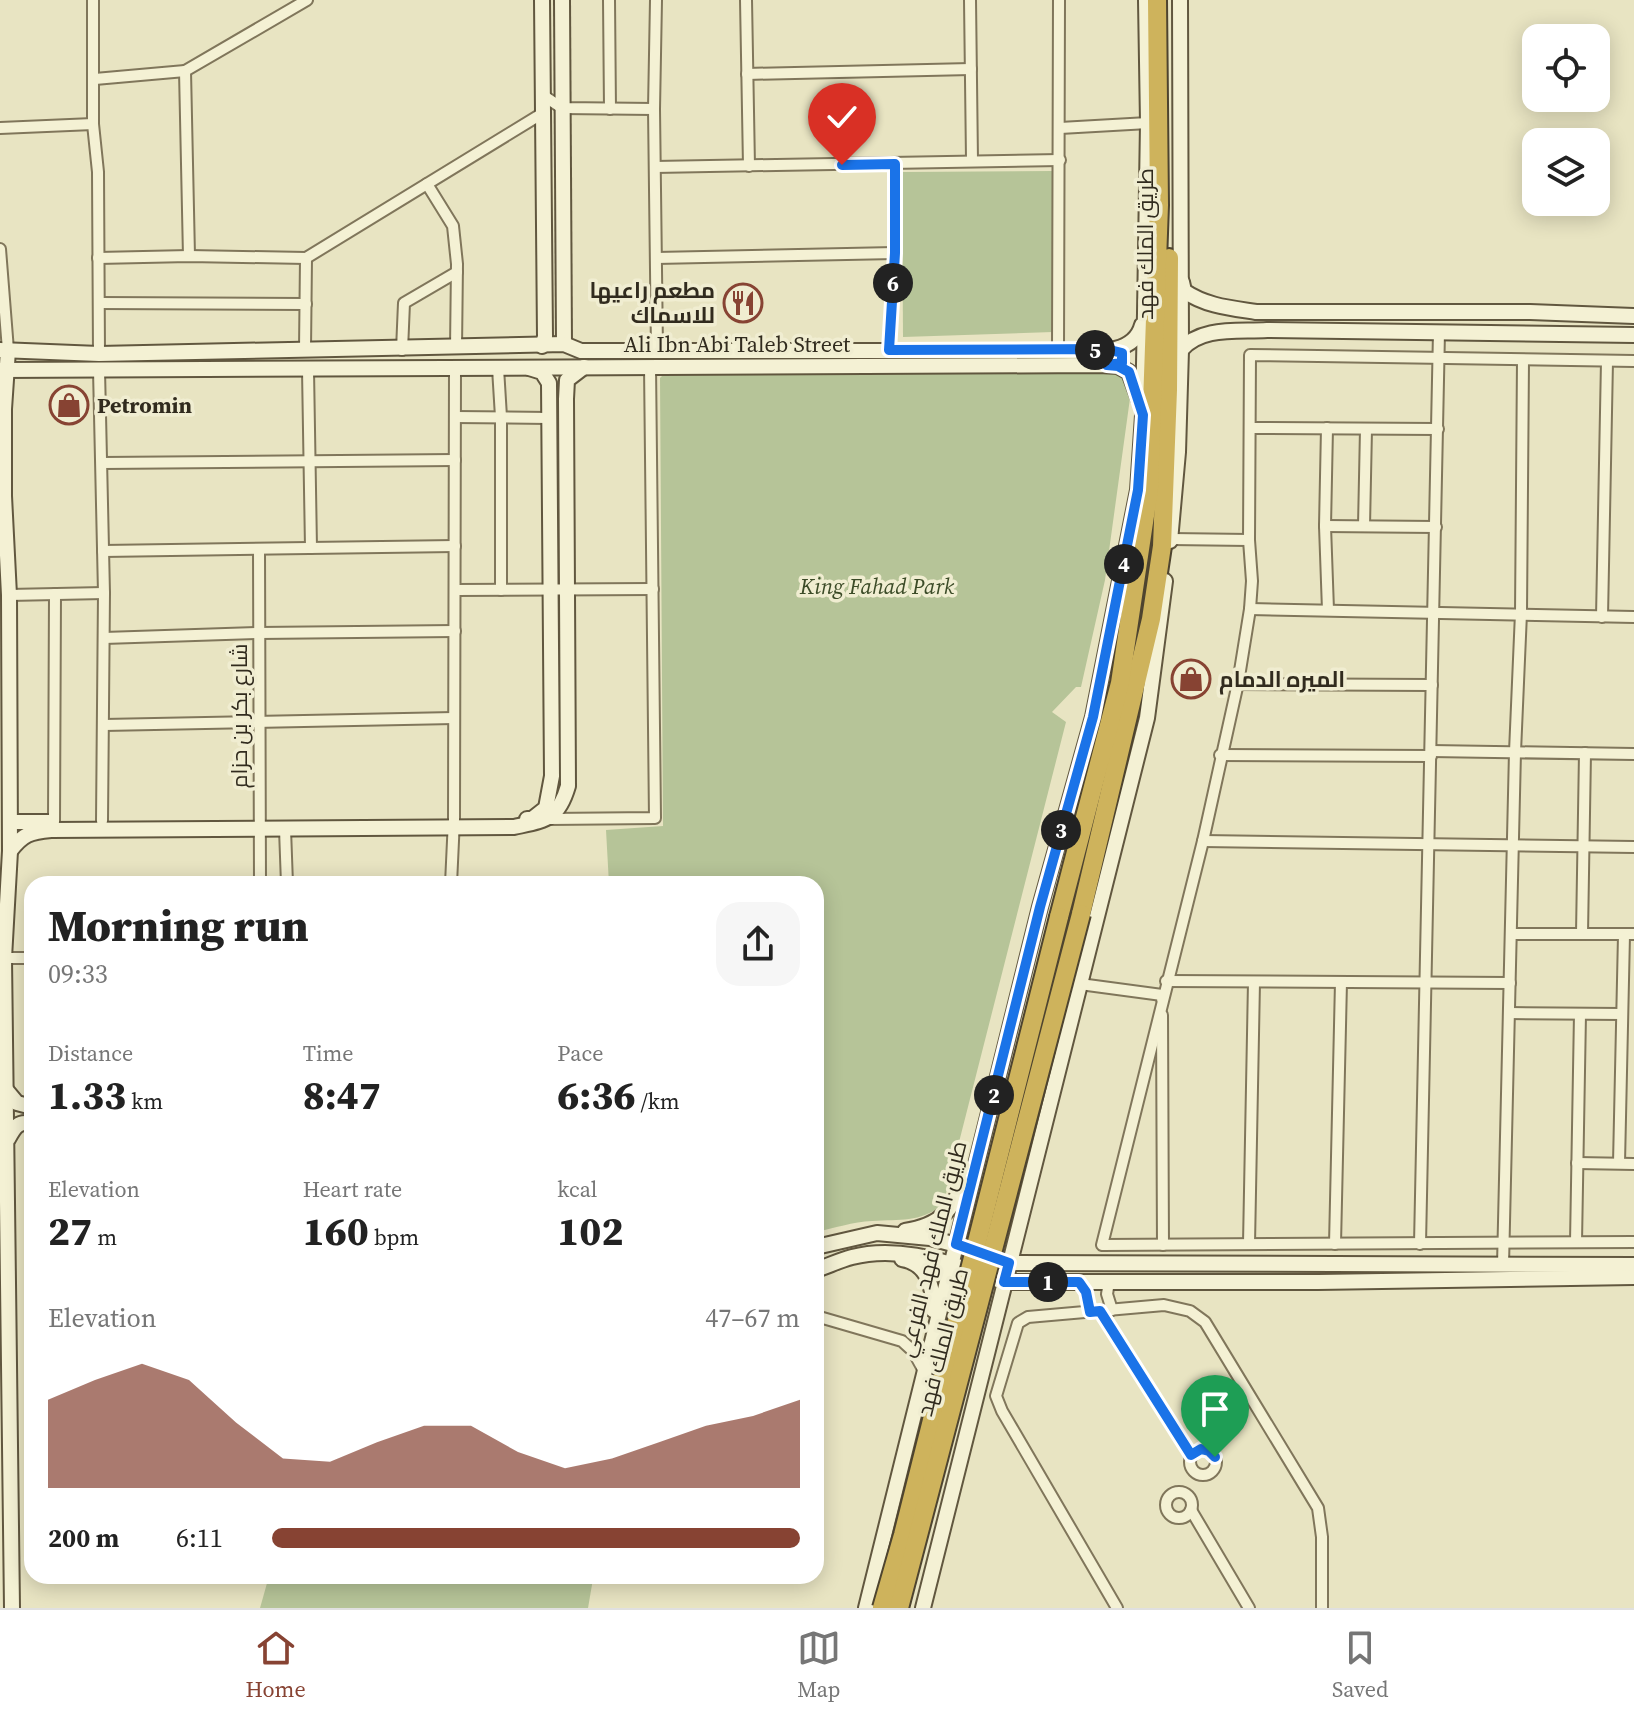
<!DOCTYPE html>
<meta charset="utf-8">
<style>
:root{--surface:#fff;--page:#f6f6f6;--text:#222;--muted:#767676;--line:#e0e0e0;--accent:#874333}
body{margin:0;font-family:"Source Serif 4",Cairo,serif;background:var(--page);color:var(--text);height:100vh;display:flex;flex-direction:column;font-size:30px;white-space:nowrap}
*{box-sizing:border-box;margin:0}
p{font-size:26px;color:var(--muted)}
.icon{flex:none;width:44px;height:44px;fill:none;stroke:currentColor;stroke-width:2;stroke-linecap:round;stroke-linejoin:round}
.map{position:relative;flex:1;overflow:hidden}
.panel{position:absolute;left:24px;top:876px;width:800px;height:708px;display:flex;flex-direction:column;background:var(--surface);border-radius:24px;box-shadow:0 4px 20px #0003}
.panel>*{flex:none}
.buttons{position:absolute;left:1522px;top:24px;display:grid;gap:16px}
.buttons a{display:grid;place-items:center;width:88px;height:88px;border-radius:16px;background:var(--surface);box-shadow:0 4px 20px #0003;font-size:40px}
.pin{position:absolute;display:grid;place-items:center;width:68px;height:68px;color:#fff;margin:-82px -34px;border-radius:50% 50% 50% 0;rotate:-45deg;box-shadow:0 0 8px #0007}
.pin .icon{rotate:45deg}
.km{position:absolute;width:40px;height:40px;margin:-20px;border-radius:50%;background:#222;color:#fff;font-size:22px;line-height:40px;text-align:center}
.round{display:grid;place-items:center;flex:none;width:84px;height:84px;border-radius:24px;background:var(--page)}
.head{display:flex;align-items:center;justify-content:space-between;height:136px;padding:0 24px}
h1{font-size:44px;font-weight:800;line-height:60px}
.figures{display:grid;grid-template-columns:repeat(3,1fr);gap:12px;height:136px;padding:8px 24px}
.figures div{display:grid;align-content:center}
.figures b{font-size:40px;font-weight:800}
.figures small{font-size:22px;font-weight:400}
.figures p{font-size:22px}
.chart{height:224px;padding:16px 24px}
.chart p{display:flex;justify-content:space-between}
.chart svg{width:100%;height:144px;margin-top:8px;fill:var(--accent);opacity:.7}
ul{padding:0 24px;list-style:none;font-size:26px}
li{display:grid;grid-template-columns:128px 96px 1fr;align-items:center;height:60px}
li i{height:20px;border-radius:10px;background:var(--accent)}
.menu{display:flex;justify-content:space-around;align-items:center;height:112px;border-top:2px solid var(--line);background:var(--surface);font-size:22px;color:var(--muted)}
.menu a{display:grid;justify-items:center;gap:4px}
.menu .current{color:var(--accent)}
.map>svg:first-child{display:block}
</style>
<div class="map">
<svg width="1634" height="1608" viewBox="0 0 1634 1608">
<rect width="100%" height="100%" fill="#e8e4c2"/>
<g fill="#b6c498">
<polygon points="1053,171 1053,332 903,337 902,172"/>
<path d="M1124 371 1131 391 1105 580 1081 687H1076L1052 712 1066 722 943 1205C918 1223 901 1219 872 1221 853 1222 834 1228 816 1232V884H609L606 830 663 826 660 378 664 374Z"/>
<polygon points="269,1576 592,1576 593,1579 588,1608 260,1608"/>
</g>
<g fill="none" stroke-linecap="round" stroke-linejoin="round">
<g stroke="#80765b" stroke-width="14">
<g id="street">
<polyline points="93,0 93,124 98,172 99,354"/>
<polyline points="609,0 610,109"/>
<polyline points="656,0 654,109 657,350"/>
<polyline points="746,0 749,166"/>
<polyline points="970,0 972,160"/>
<polyline points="747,74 971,69"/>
<polyline points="95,79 185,71"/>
<polyline points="544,96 562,108 654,109"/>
<polyline points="0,128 93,124"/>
<polyline points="1060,128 1148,123"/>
<polyline points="655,167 1060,160"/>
<polyline points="427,184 453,226 457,264 456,348"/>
<polyline points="0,249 8,350"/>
<polyline points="189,256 185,71 307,0"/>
<polyline points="98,258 189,256 306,258 543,113"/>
<polyline points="656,258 895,253"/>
<polyline points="99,303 306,304"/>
<polyline points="305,349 306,258"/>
<polyline points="402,350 404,303 457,272"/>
<polyline points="889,350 895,253 895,164"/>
<polyline points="1058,351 1059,0"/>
<polyline points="1634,361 1250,355 1249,540 1252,581 1250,609 1238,683 1203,841 1102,1245 1634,1242"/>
<polyline points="498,368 501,417 501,590"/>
<polyline points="99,370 104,593 102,821"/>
<polyline points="308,370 311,548"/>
<polyline points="455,417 549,418"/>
<polyline points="1250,428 1438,429"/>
<polyline points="1327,428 1325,526 1328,610"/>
<polyline points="102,463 455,460"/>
<polyline points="1325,526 1436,527"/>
<polyline points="1364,526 1366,429"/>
<polyline points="1171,539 1249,540"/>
<polyline points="259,549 260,884"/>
<polyline points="103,551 455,546"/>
<polyline points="455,590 653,589"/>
<polyline points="9,595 104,593"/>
<polyline points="1250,609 1634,617"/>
<polyline points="1602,617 1607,361"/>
<polyline points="104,638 259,633 455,631"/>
<polyline points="1238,684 1432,685"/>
<polyline points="104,725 454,718"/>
<polyline points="1431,751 1634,754"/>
<polyline points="1220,755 1431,756"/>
<polyline points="549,819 655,818 650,366"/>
<polyline points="54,822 55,594"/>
<polyline points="285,829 287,884"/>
<polyline points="1203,841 1634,847"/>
<polyline points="451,884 454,819 455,369"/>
<polyline points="1511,934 1634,934"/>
<polyline points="1582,934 1585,753"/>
<polyline points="4,958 32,958"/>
<polyline points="1166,981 1510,983"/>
<polyline points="1080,984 1162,995 1162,999"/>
<polyline points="1509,1013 1622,1014"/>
<polyline points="1162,1015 1163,1245"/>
<polyline points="1577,1163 1634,1164"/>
<polyline points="1619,1163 1624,935"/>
<polyline points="1576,1242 1580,1014"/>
<polyline points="1249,1244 1254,982"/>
<polyline points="1335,1244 1341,982"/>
<polyline points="1420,1244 1439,332"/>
<polyline points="1503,1265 1515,752 1521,613 1523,360"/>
<polyline points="1079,1282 1086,1292 1090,1312"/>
<polyline points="1109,1282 1107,1294 1112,1310"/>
<polyline points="1100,1311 1191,1455"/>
<polyline points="816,1316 902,1341 913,1351 924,1371"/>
<circle cx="1203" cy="1462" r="13"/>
<circle cx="1179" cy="1505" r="13"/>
<polyline points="1191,1510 1249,1608"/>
<polyline points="1117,1608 1002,1411 996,1396 1018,1323 1028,1317 1164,1305 1190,1311 1205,1322 1318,1508 1322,1537 1322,1608"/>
</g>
</g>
<g stroke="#61573f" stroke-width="18">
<g id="secondary">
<polyline points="542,0 545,337 542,346"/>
<polyline points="562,0 564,344"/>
<path d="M1182 282 1184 291C1206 306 1230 308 1256 312H1530L1634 316"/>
<path d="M0 350 99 354 564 344 581 351H1058C1086 350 1133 359 1142 325"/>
<polyline points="8,350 4,409 4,496 9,595 10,851 4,958 12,1608"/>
<path d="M1181 350C1201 326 1238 332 1267 330L1634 335"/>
<polyline points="1,370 1099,365 1118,366 1129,372 1139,399"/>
<polyline points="1170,541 1178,452 1181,350 1180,0"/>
<polyline points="527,819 532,819 546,808 552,776 549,383 542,372 529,368"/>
<polyline points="10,822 50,822"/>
<path d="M10 851C23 834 30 832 51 830L514 827C546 820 558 820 568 786L566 399 567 380 584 367"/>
<polyline points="7,1091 17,1103 32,1107"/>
<path d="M8 1139C14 1128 18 1120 32 1124"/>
<path d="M905 1231C942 1225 952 1210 966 1178"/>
<polyline points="816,1247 877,1233 930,1238 964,1247"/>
<path d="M902 1259C927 1263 934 1287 933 1310"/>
<polyline points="1003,1261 1009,1263 1634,1265"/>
<path d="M816 1270C828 1266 840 1260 852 1257 893 1246 940 1259 978 1273"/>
<polyline points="998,1280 1004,1282 1318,1282 1634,1277"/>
<polyline points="866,1608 1040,907 1093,717 1138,490 1143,415 1145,313 1148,123 1146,0"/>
<polyline points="923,1608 1147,718 1165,581"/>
</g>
</g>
<g stroke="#4e442f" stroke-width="22">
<g id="highway">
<polyline points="1081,914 1151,619 1162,546 1168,390 1169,258"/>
<polyline points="1059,917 1120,683 1149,489 1159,205 1157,0"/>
</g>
</g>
<use href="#street" stroke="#f4f1d4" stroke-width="10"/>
<use href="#secondary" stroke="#f4f1d4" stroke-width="14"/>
<use href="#highway" stroke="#ceb35c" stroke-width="18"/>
<g stroke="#4e442f" stroke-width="22" stroke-linecap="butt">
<g id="highway-bridge">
<polyline points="882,1608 903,1535 1059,917"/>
<polyline points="899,1608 1081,914"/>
</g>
</g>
<use href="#highway-bridge" stroke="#ceb35c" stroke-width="18"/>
</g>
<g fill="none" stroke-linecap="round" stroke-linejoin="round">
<g stroke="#fff" stroke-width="16">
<polyline id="route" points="842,165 895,164 895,253 889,350 1106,349 1122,353 1122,363 1107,365 1118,366 1129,372 1143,415 1138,490 1093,717 1040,907 956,1244 1009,1263 1004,1282 1079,1282 1086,1292 1090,1312 1100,1311 1191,1455 1201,1449 1209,1451 1215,1457"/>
</g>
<use href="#route" stroke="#1a73e8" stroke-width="10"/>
</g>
<defs>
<g id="restaurant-ring" transform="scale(2)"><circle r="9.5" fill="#f0edd1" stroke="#874333" stroke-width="1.5"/><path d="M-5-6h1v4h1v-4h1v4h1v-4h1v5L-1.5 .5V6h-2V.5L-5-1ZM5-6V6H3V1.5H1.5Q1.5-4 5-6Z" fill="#874333"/></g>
<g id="shop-ring" transform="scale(2)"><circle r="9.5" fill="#f0edd1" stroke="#874333" stroke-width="1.5"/><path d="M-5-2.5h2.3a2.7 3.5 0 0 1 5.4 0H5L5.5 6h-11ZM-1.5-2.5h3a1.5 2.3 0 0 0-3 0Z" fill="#874333"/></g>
</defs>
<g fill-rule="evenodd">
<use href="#restaurant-ring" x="743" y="303"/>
<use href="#shop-ring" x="69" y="405"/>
<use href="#shop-ring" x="1191" y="679"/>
</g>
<g text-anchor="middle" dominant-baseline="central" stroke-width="7" stroke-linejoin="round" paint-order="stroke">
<g font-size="22" fill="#312b1e" stroke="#f0edd1">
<text transform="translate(1145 244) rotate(-90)">طريق الملك فهد</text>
<text x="737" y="344">Ali Ibn Abi Taleb Street</text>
<text transform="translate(239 716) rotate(-90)">شارع بكر بن حزام</text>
<text transform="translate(932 1249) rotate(-76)">طريق الملك فهد الفرعي</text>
<text transform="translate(942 1342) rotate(-76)">طريق الملك فهد</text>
</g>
<g font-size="22" font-weight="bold" fill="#312b1e" stroke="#f0edd1" text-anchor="start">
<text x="715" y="290" text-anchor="end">مطعم راعيها<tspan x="715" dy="25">للاسماك</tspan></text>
<text x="97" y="405">Petromin</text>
<text x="1219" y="679">الميره الدمام</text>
</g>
<g font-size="22" font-style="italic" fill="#3b4b27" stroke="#f0edd1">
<text x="877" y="586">King Fahad Park</text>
</g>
</g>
</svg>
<div class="buttons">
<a><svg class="icon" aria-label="locate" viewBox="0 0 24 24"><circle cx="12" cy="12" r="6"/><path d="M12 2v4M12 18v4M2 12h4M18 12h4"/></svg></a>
<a><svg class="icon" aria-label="layers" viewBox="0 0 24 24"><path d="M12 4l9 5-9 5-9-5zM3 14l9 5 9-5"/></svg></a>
</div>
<div class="pin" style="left:1215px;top:1457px;background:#1e9e55"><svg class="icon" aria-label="arrive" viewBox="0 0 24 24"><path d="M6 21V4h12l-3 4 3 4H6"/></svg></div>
<div class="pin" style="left:842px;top:165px;background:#d93025"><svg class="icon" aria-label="check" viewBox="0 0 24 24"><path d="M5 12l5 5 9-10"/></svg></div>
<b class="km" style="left:1048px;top:1282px">1</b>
<b class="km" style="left:994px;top:1095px">2</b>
<b class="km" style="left:1061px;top:830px">3</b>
<b class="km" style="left:1124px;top:564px">4</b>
<b class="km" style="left:1095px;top:350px">5</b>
<b class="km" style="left:893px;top:283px">6</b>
<section class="panel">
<div class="head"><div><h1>Morning run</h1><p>09:33</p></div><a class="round"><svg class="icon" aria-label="share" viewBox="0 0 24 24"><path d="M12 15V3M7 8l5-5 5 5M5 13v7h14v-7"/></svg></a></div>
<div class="figures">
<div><p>Distance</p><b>1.33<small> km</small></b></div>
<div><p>Time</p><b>8:47</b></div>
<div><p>Pace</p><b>6:36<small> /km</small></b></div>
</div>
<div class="figures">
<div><p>Elevation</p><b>27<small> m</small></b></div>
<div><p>Heart rate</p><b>160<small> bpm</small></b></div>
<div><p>kcal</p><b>102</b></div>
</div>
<div class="chart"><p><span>Elevation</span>47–67 m</p>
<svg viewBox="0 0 160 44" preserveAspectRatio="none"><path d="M0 44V17L10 11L20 6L30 11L40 24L50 35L60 36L70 30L80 25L90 25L100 33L110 38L120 35L130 30L140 25L150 22L160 17V44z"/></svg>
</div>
<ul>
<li><b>200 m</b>6:11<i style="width:100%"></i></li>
</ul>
</section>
</div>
<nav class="menu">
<a class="current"><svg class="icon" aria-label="home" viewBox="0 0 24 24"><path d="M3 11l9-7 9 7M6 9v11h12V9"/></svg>Home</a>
<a><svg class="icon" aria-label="map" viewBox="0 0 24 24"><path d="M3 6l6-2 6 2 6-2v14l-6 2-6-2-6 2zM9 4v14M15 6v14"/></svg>Map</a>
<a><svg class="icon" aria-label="saved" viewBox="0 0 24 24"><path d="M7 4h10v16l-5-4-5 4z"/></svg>Saved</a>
</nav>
